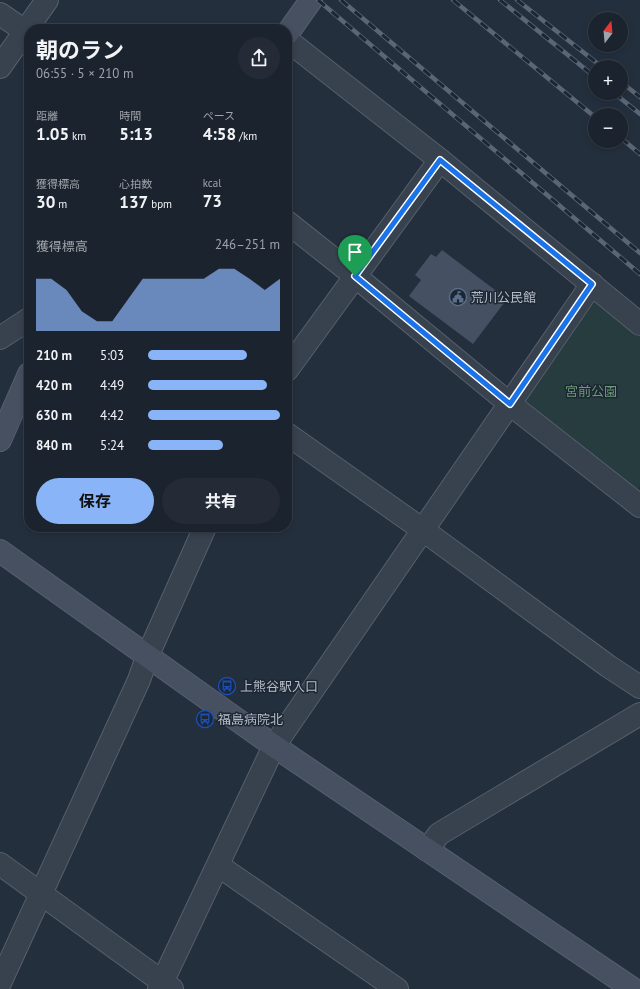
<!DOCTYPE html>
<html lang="ja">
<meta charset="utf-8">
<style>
:root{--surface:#1b232e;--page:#242b36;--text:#f1f3f6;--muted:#a0a4aa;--line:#39404a;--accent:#8ab4f8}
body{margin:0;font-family:"PT Sans","Noto Sans JP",sans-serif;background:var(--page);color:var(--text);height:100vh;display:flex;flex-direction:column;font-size:15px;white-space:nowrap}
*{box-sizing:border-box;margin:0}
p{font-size:13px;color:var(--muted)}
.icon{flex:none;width:22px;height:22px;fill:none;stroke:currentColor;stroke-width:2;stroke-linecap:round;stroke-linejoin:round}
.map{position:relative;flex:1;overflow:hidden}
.sheet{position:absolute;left:24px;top:24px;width:268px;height:508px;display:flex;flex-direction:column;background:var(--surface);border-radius:16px;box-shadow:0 2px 6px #0003,0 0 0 1px var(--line)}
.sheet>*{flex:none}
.needle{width:26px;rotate:16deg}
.fabs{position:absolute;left:588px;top:12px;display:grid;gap:8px}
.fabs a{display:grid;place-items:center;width:40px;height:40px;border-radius:50%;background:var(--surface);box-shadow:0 2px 6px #0003,0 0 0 1px var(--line);font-size:20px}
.pin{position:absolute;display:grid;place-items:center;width:34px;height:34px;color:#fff;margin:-41px -17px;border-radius:50% 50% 50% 0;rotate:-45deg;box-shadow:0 0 4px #0007}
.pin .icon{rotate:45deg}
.round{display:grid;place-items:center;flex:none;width:42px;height:42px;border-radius:21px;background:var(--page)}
.headline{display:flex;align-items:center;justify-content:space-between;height:68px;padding:0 12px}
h1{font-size:22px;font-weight:700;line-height:30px}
.figures{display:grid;grid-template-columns:repeat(3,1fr);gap:6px;height:68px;padding:4px 12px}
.figures div{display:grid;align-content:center}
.figures b{font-size:17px;font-weight:700}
.figures small{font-size:11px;font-weight:400}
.figures p{font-size:11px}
.chart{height:112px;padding:8px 12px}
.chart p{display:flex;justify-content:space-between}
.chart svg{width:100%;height:72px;margin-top:4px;fill:var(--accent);opacity:.7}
.button{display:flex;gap:8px;margin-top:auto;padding:8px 12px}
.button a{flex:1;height:46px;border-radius:24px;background:var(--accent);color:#111;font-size:16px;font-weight:700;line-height:46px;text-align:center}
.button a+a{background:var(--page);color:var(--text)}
ul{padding:0 12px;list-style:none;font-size:13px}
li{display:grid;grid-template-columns:64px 48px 1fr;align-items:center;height:30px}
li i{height:10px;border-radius:5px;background:var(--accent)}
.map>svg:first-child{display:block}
</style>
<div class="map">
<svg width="640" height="989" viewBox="0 0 640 989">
<rect width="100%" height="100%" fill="#242f3e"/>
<polygon fill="#263c3f" points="596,300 640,337 640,486 637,491 525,400"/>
<polygon fill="#455162" points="442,250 507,299 473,344 409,296 421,280 415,275 431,254 436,257"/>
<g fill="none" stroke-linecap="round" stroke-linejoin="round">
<g stroke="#565f6c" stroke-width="24">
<g id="street">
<polyline points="0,14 29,34"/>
<polyline points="287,40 440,160 640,324"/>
<polyline points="0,67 47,0"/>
<polyline points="287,222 355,276 510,404 640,506"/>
<polyline points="0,338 29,319"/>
<polyline points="287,370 440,160"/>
<polyline points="287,434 423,530 608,666 640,687"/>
<polyline points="427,850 439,834 640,714"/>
<polyline points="0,864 172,989"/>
<polyline points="219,866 397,989"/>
<polyline points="0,983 139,680 147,657 205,527"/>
<polyline points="159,989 274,746 592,284"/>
</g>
</g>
<g stroke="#565f6c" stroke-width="24">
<g id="secondary">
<polyline points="287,34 311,0"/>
<polyline points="0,440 29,374"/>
<polyline points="0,551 274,746 633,989"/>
</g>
</g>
<use href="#street" stroke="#38414e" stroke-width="22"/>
<use href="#secondary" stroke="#465061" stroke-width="22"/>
<g stroke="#5a6575" stroke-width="4.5">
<g id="rail">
<polyline points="318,0 640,274"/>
<polyline points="341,0 640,253"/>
<polyline points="453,0 595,117"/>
<polyline points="500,0 595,77"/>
<polyline points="517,0 602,67"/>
<polyline points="621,82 640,97"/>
<polyline points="614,93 640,114"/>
<polyline points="621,138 640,154"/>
</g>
</g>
<use href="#rail" stroke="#1d2633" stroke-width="3" stroke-dasharray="9" stroke-linecap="butt"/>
</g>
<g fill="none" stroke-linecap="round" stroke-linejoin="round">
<g stroke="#fff" stroke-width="8">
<polygon id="route" points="440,160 592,284 510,404 355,276"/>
</g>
<use href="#route" stroke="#1a73e8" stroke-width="5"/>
</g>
<defs>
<g id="civic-ring" transform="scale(0.9)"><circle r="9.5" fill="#1d2633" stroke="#5c6f8a" stroke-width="1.5"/><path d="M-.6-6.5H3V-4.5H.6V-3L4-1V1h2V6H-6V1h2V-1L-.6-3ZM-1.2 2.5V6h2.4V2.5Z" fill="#5c6f8a"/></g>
<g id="bus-ring" transform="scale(0.9)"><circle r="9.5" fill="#1d2633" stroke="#1a4fb4" stroke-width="1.5"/><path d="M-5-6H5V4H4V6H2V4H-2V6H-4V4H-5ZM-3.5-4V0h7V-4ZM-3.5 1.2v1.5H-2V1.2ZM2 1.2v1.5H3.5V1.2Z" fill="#1a4fb4"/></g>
</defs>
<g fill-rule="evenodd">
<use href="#civic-ring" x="458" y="297"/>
<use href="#bus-ring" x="227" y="686"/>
<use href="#bus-ring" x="205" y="719"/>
</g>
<g text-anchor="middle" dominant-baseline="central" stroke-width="3" stroke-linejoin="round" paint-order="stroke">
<g font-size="13" fill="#b4bcc9" stroke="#1d2633" text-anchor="start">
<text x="471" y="297">荒川公民館</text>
<text x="240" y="686">上熊谷駅入口</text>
<text x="218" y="719">福島病院北</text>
</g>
<g font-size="13" fill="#6b9a76" stroke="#1d2633">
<text x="591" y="391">宮前公園</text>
</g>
</g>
</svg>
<div class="fabs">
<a><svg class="needle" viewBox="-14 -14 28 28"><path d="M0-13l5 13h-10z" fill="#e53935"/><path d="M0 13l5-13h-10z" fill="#a0a4aa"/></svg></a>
<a>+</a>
<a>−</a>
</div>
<div class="pin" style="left:355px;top:276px;background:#1e9e55"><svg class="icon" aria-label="arrive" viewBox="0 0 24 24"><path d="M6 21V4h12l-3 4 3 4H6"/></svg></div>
<section class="sheet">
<div class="headline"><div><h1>朝のラン</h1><p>06:55 · 5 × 210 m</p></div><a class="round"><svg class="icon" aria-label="share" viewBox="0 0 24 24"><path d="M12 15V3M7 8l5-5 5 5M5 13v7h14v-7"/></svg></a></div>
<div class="figures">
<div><p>距離</p><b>1.05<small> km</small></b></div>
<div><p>時間</p><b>5:13</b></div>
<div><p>ペース</p><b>4:58<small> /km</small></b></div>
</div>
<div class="figures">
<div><p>獲得標高</p><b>30<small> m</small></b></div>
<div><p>心拍数</p><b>137<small> bpm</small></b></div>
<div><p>kcal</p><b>73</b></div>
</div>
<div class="chart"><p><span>獲得標高</span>246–251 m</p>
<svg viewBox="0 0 160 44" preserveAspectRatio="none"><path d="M0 44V12L10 12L20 19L30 32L40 38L50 38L60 25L70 12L80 12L90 12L100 12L110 12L120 6L130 6L140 12L150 19L160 12V44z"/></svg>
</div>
<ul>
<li><b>210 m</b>5:03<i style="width:75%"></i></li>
<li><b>420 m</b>4:49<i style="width:90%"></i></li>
<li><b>630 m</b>4:42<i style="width:100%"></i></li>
<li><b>840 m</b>5:24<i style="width:57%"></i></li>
</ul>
<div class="button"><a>保存</a><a>共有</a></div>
</section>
</div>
